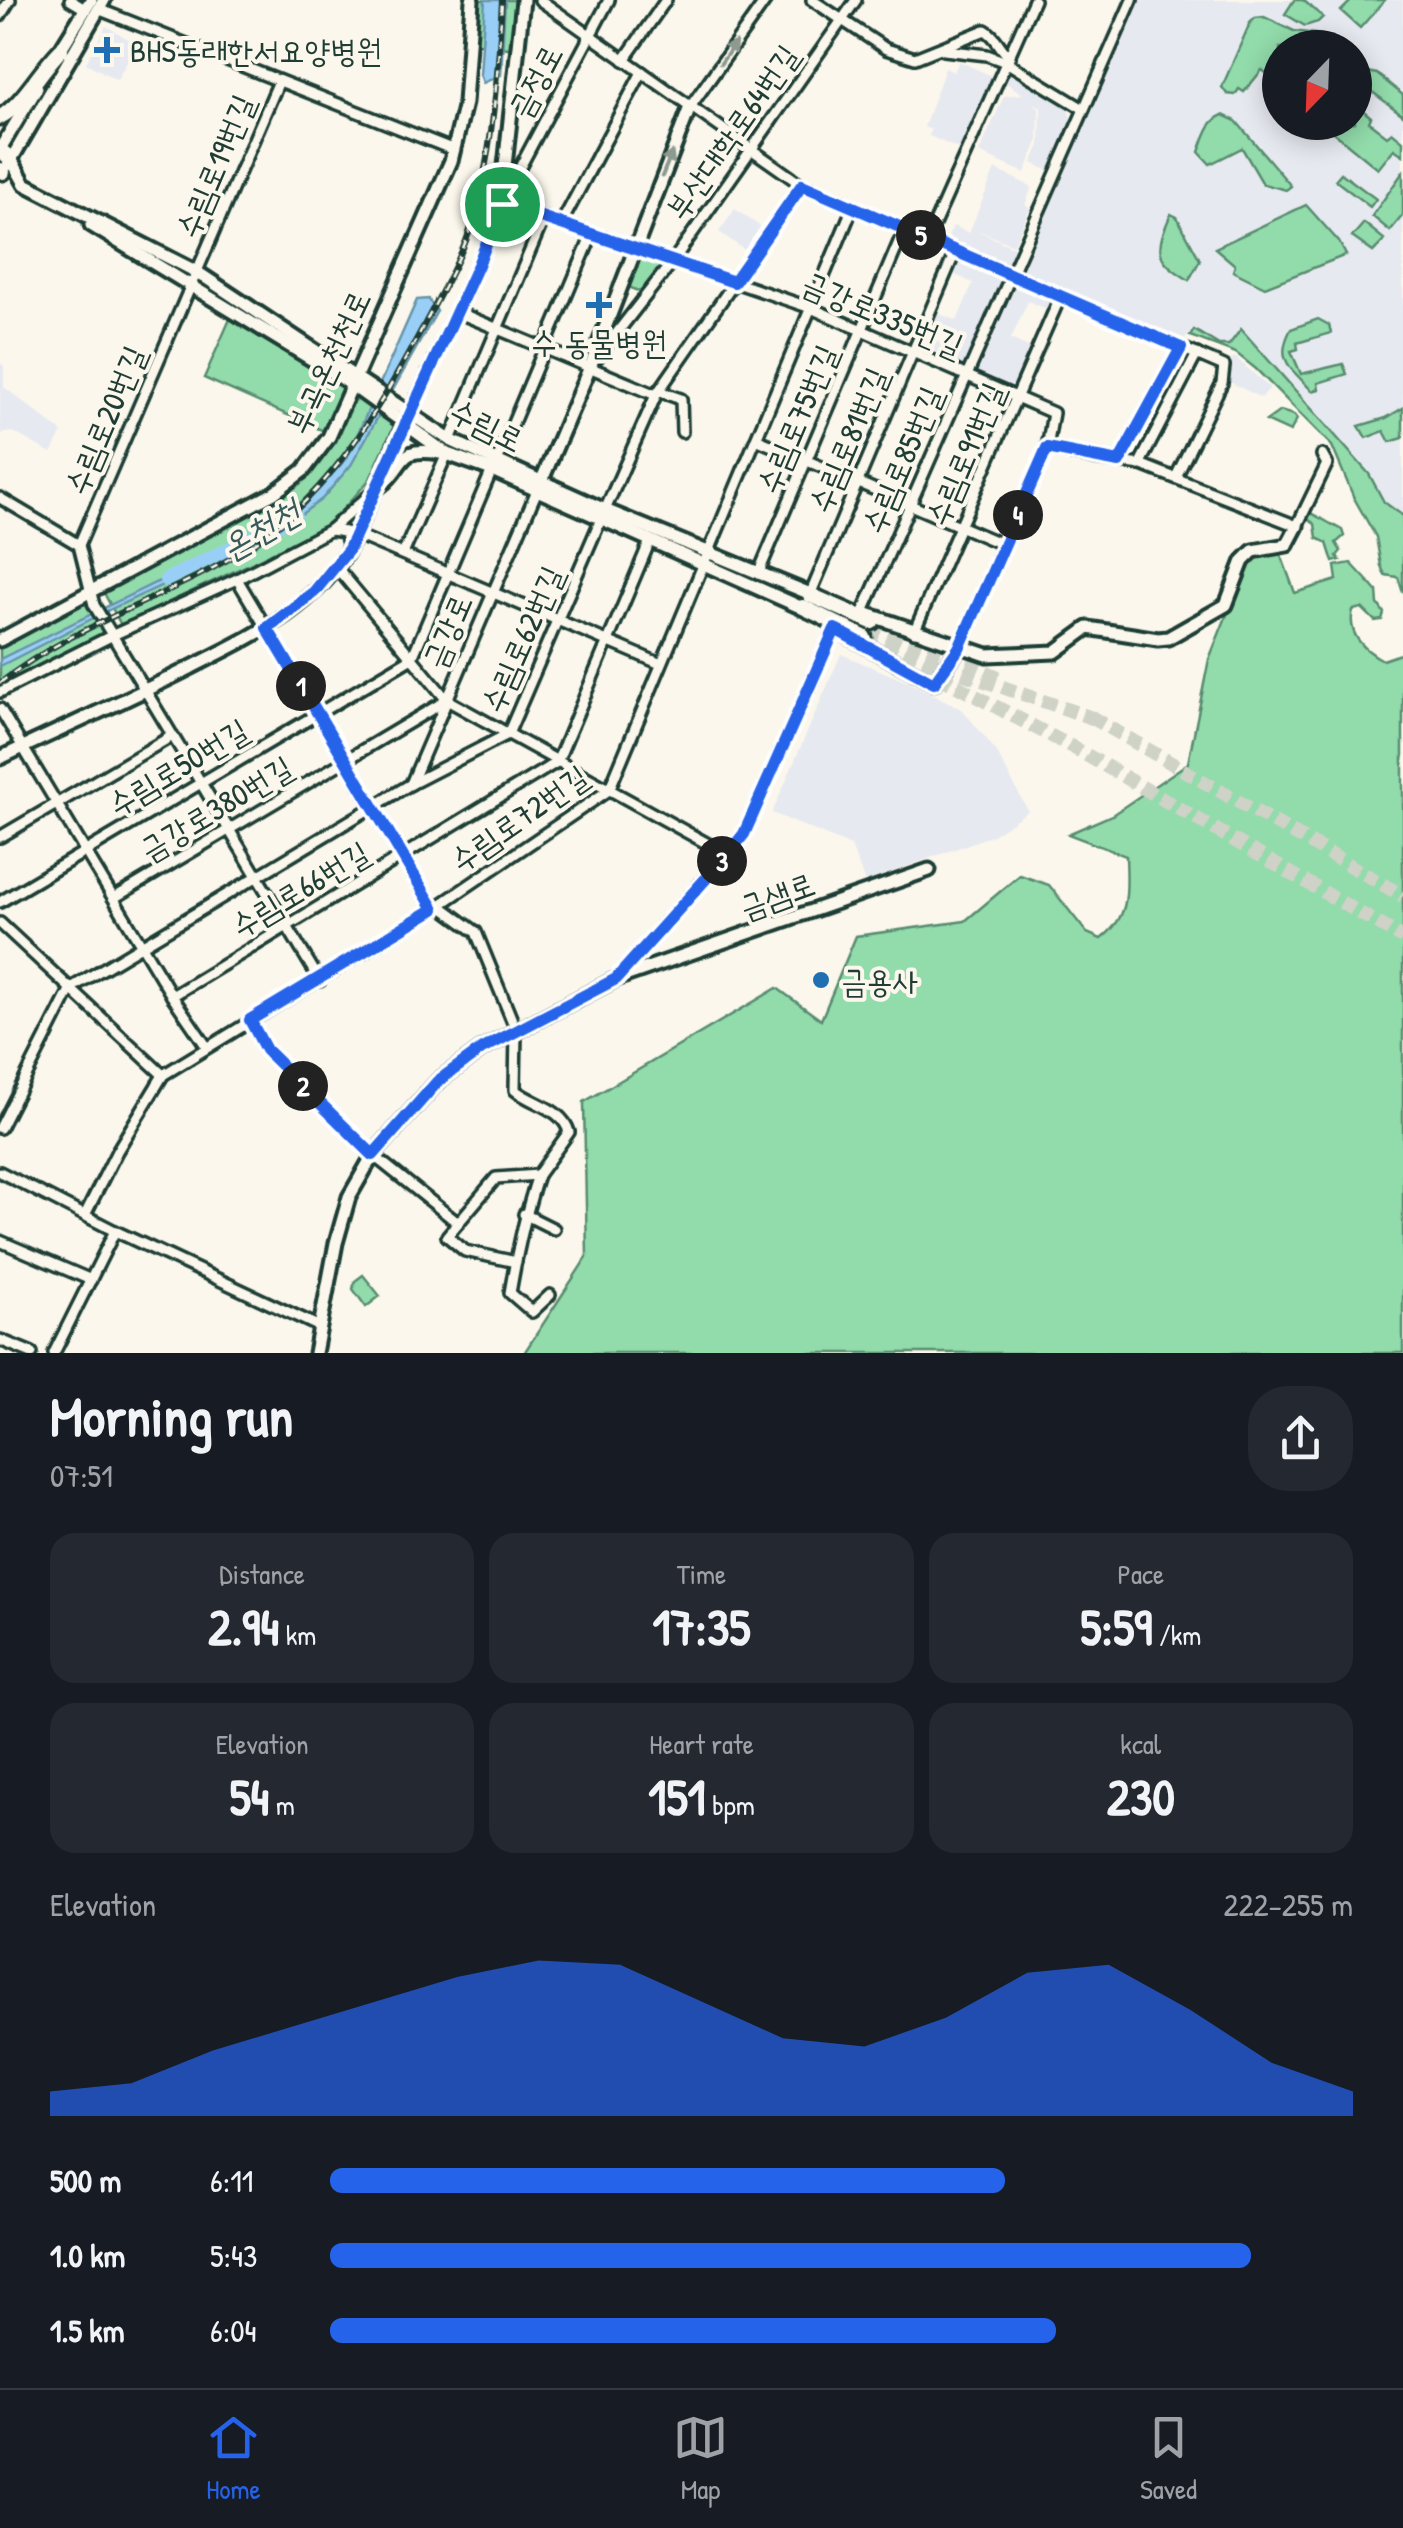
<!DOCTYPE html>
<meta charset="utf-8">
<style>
:root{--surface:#171b24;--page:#242831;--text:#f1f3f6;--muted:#9ea1a6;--line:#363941;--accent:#2563eb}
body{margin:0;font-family:"Patrick Hand","Poor Story",sans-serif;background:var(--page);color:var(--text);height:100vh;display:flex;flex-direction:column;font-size:38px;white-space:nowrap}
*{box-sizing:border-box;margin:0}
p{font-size:32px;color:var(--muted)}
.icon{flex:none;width:55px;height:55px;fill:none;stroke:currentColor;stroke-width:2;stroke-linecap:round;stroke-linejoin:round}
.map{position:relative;height:1353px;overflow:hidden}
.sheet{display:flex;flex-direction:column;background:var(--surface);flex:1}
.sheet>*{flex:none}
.needle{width:65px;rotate:203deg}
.buttons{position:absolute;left:1262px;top:30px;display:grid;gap:20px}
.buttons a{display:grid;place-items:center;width:110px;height:110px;border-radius:50%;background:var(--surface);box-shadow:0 5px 25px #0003;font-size:50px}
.pin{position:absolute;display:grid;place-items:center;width:85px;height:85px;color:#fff;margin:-42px;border:5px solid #fff;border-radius:50%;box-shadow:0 2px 10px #0007}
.km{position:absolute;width:50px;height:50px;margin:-25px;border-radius:50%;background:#222;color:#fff;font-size:28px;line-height:50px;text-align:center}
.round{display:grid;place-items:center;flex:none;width:105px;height:105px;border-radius:40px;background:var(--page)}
.overview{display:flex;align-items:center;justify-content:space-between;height:170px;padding:0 50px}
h1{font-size:55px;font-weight:800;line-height:75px}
.figures{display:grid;grid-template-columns:repeat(3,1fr);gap:15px;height:170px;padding:10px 50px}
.figures div{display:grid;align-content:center;border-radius:25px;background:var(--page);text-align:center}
.figures b{font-size:50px;font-weight:800}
.figures small{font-size:28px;font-weight:400}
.figures p{font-size:28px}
.chart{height:280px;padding:20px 50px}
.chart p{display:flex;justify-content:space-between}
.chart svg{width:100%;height:180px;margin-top:10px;fill:var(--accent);opacity:.7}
ul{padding:0 50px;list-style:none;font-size:32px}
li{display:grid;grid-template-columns:160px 120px 1fr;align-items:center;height:75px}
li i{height:25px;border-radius:12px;background:var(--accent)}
.tab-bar{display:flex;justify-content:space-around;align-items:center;height:140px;border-top:2px solid var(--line);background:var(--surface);font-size:28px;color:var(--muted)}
.tab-bar a{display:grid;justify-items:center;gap:5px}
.tab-bar .on{color:var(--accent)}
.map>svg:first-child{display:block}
</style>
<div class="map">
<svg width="1403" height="1353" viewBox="0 0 1403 1353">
<rect width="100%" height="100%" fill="#fbf7ec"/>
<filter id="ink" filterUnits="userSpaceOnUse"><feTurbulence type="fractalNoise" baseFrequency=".01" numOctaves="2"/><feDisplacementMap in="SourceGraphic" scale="20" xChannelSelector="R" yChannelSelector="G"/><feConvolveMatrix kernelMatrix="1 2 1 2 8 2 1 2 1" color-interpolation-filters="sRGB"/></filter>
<g filter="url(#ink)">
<g fill="#e7e9f0" fill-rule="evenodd">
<path d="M1139 0H1403V549L1333 445 1257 366 1234 348 1219 346 1191 331 1183 342 1019 271ZM1280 48H1355V122H1280Z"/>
<polygon points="106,26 137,44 117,80 86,63"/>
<polygon points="959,61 994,77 963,151 929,136 931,130 924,127 945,68 954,72"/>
<polygon points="1014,72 1068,109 1072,122 1051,172 1032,163 1040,145 1041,108 1034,102 1039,109 1038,142 1025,173 979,153 1004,96 1023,94 1000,79 1004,74"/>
<polygon points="995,169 1032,187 1025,205 1030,208 1014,245 974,229 1017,249 1008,269 946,242 953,226 969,233"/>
<polygon points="735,209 765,230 749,253 719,232"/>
<polygon points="957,253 1007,274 965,372 916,351 923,335 947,345 953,331 931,321 935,312 957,321 973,283 949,272"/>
<polygon points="1009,277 1057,298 1051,311 1028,301 1011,339 1035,350 1017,392 969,370"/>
<polygon points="1235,357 1270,388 1261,398 1226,380 1231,368 1226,362"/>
<polygon points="0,363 4,366 4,387 62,432 51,453 13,432 0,434"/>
<polygon points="841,654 919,687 963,710 996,751 1028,811 993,835 865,882 851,846 772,813"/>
</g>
<g fill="#92dbab" stroke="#588c70" stroke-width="2.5">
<polygon points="475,0 520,0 515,49 472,43"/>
<polygon points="1294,0 1303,0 1323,17 1318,22 1305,26 1285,14"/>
<polygon points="1352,0 1385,0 1360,28 1341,11"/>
<polygon points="1264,17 1294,31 1322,35 1339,47 1280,48 1280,83 1262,70 1244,92 1239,89 1235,95 1227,94 1222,87 1250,23 1255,18"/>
<polygon points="1367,72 1377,74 1403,95 1403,115 1363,85 1355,95 1355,86"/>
<polygon points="1355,104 1371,117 1369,122 1387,136 1392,132 1403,141 1403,155 1394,149 1378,169 1333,132 1340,123 1355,122"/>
<path d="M1223 115 1236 121 1291 186 1286 190 1263 184 1242 148 1210 164 1199 152C1204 139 1208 120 1223 115Z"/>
<polygon points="1403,172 1403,215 1390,231 1372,216"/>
<polygon points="1341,173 1376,199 1370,207 1335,180"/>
<polygon points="1306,205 1339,242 1346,255 1265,287 1233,271 1235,265 1215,248"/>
<path d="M1171 214 1177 217 1200 260 1189 280C1154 259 1155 250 1171 214Z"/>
<polygon points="1364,223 1385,240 1373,252 1352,237"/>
<polygon points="640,255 665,263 642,293 629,287"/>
<polygon points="230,319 343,388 345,397 326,432 204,378"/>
<path d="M1318 319 1329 325 1331 333 1297 343 1298 349 1291 351 1301 374 1343 364 1347 374 1318 383 1319 389 1312 391C1292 368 1274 361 1291 329Z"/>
<polygon points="1241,329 1369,474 1384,502 1403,516 1403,593 1398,577 1385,575 1381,566 1376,537 1354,498 1332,446 1256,369 1236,353 1190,336 1194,330 1219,345 1229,345"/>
<polygon points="363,398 392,418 395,423 370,479 327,527 121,625 103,591 282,492 332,438 354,401"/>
<polygon points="1403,408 1403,438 1390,442 1384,431 1366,438 1359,426 1386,418"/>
<polygon points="1280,411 1294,415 1297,419 1290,432 1266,421"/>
<polygon points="1309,512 1342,530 1344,536 1336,543 1341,551 1337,556 1340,560 1333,562 1327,543 1317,538 1315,524 1306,518"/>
<path d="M1280 552 1295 593 1337 580 1335 566 1351 563 1377 591 1378 604 1384 613 1382 620 1375 621 1362 608 1353 610C1347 634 1364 650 1383 660L1403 653V1353H524L587 1257 584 1102 777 988 821 1020 856 936 965 921 1020 875 1049 885 1087 933 1101 939C1131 916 1127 891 1126 856L1068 834 1112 815 1188 763 1209 659 1247 565 1256 556Z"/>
<polygon points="83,604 87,606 102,630 102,637 0,690 0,645"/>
<polygon points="363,1275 380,1296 366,1307 353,1289 355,1281"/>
</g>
<g fill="#99cff7" stroke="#6895a9" stroke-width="2.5">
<polygon points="485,0 505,0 501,75 483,83 480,74"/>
<polygon points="428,299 437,311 351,465 322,499 278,531 113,608 0,666 0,659 155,583 236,550 293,515 347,458 417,300"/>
</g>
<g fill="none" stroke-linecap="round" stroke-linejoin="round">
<polyline stroke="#99cff7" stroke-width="14" points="166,580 295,516"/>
<g stroke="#cfd2c7" stroke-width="14" stroke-dasharray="14 7" stroke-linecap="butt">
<polyline points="753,576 953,670 1098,720"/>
<polyline points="890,629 998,677"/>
<polyline points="864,637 1076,749 1403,938"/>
<polyline points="1091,717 1403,896"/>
</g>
<g stroke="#1f3d34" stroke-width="16">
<g id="minor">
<polyline points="70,0 85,9"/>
<polyline points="540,0 802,185 1224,366 1222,383 1176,477"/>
<path d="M812 0 886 49 915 58 985 30C998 37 999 49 1010 57"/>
<polyline points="98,9 454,150"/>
<polyline points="0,16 10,0"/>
<polyline points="944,50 987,55 1006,62 1082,108"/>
<polyline points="624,60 666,0"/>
<polyline points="279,81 79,545 94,605 320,981"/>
<polyline points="690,107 766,0"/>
<polyline points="501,203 811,308 1053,413 1047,448 959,648"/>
<polyline points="561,224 642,72"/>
<polyline points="928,238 1034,0"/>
<polyline points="457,312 656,395"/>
<polyline points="598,357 673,261 856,0"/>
<polyline points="658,391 681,399 682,432"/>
<polyline points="410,412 478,265 501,203 609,0"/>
<polyline points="756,439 1004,545"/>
<polyline points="450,440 544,218"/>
<polyline points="1047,448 1095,459 1142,465 1297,526 1327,464 1322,455"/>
<polyline points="497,461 592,235"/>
<polyline points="1119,462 1181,348"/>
<polyline points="1139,465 1197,354"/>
<polyline points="0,498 79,545"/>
<polyline points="605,510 656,395 802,185"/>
<polyline points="330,530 345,532 349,548"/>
<polyline points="357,535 661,664"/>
<polyline points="403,554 447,454"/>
<polyline points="337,568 447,700 728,855"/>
<polyline points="758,574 905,228"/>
<path d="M237 579 434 909 442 907 476 932 516 1030 515 1090C532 1104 562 1108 569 1132L538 1175"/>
<polyline points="810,595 956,250"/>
<polyline points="863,612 1132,0"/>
<polyline points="914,632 1061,295"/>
<polyline points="0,692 113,635 237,579 330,530 374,491"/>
<polyline points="0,709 172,996 207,1047"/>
<polyline points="411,784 538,488"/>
<polyline points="0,837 172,736"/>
<polyline points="114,898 447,700"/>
<polyline points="0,902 412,658 492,470"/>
<polyline points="0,923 163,1075"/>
<polyline points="618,977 744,834 835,629 842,626"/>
<polyline points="172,996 557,762 650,541"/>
<polyline points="250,1020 266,1050 373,1155 458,1223"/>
<polyline points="0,1128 71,988 411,784 508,734 601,519"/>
<polyline points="0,1172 115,1231 320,1327"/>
<polyline points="524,1214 554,1229"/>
<polyline points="85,1215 117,1151 163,1075 434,909 609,790 853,207"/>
<polyline points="0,1241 91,1280"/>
<path d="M516 1262 465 1251 447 1236 496 1178 538 1175C525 1214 517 1252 510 1293L532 1312 550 1295"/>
<polyline points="0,1340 32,1353"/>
<polyline points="54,1353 115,1231"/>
</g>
</g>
<g stroke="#1f3d34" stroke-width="19">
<g id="major">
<polyline points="57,55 91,0"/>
<polyline points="0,149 37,88"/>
<polyline points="11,159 25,184 197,272 450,440 605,510 818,597"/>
<polyline points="8,165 104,0"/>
<polyline points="501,203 523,0"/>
<polyline points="91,225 339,376 447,454 492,470 807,610"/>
<polyline points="541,482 590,367 690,107"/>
<path d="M380 486C408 465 394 446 440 453"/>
<polyline points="864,613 987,655 1055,652 1088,628 1158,639 1168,638 1226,605 1243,561 1253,551 1287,545 1297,526"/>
<polyline points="848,636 934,683 959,648"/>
<polyline points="0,640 274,493 304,470 329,437 451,161 465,103 472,0"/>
<path d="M0 758C63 728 127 700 190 668 250 637 313 610 349 549L408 416"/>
<polyline points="315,1353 336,1243 349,1197 373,1155 438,1081 482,1049 616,979 929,870"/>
</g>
</g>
<g stroke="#1f3d34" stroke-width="21">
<g id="highway">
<path d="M0 117C21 107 42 68 61 50"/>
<polyline points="0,150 11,159"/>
<polyline points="0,170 3,172"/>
<polyline points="810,595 872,622"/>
<polyline points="803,607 864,637"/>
</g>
</g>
<use href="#minor" stroke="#fbf7ec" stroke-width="9"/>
<use href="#major" stroke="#fbf7ec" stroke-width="11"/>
<use href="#highway" stroke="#fbf7ec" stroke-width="14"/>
<g stroke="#1f3d34" stroke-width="6">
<path id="rail" d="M0 683C75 623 172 597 252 545 333 491 378 410 423 327 444 287 468 247 478 203 494 136 498 68 502 0"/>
</g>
<use href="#rail" stroke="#fbf7ec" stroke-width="2.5" stroke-dasharray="8" stroke-linecap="butt"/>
</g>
<defs><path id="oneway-solid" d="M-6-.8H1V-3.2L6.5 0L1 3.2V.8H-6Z" transform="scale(2.5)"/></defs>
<g fill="#8d9a90">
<use href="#oneway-solid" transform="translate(728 53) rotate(-55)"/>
<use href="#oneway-solid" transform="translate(667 164) rotate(-68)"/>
</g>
</g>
<g fill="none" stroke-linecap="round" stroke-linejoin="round" filter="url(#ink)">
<g stroke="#fff" stroke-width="20">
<polygon id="route" points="802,185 1181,348 1119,462 1047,448 959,648 934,683 835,629 744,834 728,854 616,979 482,1049 438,1081 373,1155 266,1050 250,1020 434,909 267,628 314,592 349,549 478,265 502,204 734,282"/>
</g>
<use href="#route" stroke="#2563eb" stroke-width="12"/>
</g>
<g fill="#1f6fb2" stroke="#fbf7ec" stroke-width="4">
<path d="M102 35h10v10h10v10h-10v10h-10v-10h-10v-10h10z"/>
<path d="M594 290h10v10h10v10h-10v10h-10v-10h-10v-10h10z"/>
<circle cx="821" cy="980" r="10"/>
</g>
<g text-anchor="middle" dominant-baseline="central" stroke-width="8" stroke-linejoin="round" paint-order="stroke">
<g font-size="32" fill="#1f3d34" stroke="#fbf7ec" text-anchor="start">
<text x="130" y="50">BHS동래한서요양병원</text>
<text x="599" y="342" text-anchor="middle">수 동물병원</text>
<text x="841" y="980">금용사</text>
</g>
<g font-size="32" fill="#1f3d34" stroke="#fbf7ec">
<text transform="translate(535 81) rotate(-62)">금정로</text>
<text transform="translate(732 132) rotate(-55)">부산대학로64번길</text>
<text transform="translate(215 166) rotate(-67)">수림로19번길</text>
<text transform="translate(883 314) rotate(23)">금강로335번길</text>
<text transform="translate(328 362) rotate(-65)">부곡온천천로</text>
<text transform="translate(797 419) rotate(-67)">수림로75번길</text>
<text transform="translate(105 420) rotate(-67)">수림로20번길</text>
<text transform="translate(487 425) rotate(27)">수림로</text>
<text transform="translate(848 440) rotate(-67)">수림로81번길</text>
<text transform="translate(965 454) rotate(-67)">수림로91번길</text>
<text transform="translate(902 460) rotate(-67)">수림로85번길</text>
<text transform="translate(447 631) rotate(-67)">금강로</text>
<text transform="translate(522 639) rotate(-66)">수림로62번길</text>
<text transform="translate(178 767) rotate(-31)">수림로50번길</text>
<text transform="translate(216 808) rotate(-31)">금강로380번길</text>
<text transform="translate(519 818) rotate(-35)">수림로72번길</text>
<text transform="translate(300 889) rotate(-31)">수림로66번길</text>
<text transform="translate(777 895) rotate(-20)">금샘로</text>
</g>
<g font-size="35" font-style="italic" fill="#375a5b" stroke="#fbf7ec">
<text transform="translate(260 529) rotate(-30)">온천천</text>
</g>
</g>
</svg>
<div class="buttons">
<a><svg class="needle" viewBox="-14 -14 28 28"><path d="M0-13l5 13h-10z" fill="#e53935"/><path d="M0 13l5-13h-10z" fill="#9ea1a6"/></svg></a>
</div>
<div class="pin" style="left:502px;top:204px;background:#1e9e55"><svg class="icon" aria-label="arrive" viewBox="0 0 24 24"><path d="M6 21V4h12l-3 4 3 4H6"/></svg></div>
<b class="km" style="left:301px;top:686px">1</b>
<b class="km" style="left:303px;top:1086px">2</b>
<b class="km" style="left:722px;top:861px">3</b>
<b class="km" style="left:1018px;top:515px">4</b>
<b class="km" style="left:921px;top:235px">5</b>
</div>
<section class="sheet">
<div class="overview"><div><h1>Morning run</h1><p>07:51</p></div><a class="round"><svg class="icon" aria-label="share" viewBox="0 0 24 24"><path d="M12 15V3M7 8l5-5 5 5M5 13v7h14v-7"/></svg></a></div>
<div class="figures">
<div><p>Distance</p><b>2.94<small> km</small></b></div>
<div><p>Time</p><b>17:35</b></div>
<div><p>Pace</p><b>5:59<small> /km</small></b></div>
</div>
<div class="figures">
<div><p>Elevation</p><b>54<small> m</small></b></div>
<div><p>Heart rate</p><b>151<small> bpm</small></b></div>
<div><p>kcal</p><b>230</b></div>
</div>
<div class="chart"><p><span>Elevation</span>222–255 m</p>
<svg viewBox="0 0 160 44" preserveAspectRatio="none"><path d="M0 44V38L10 36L20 28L30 22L40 16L50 10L60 6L70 7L80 16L90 25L100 27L110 20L120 9L130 7L140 18L150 31L160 38V44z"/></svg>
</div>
<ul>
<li><b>500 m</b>6:11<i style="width:66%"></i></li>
<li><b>1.0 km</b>5:43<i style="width:90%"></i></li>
<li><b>1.5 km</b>6:04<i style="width:71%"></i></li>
</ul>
</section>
<nav class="tab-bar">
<a class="on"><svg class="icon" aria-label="home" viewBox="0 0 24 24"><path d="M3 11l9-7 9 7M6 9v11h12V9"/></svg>Home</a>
<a><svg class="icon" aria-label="map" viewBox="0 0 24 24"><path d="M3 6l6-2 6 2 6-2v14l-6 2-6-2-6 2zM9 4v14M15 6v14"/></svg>Map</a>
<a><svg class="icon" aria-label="saved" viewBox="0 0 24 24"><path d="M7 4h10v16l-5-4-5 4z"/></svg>Saved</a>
</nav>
